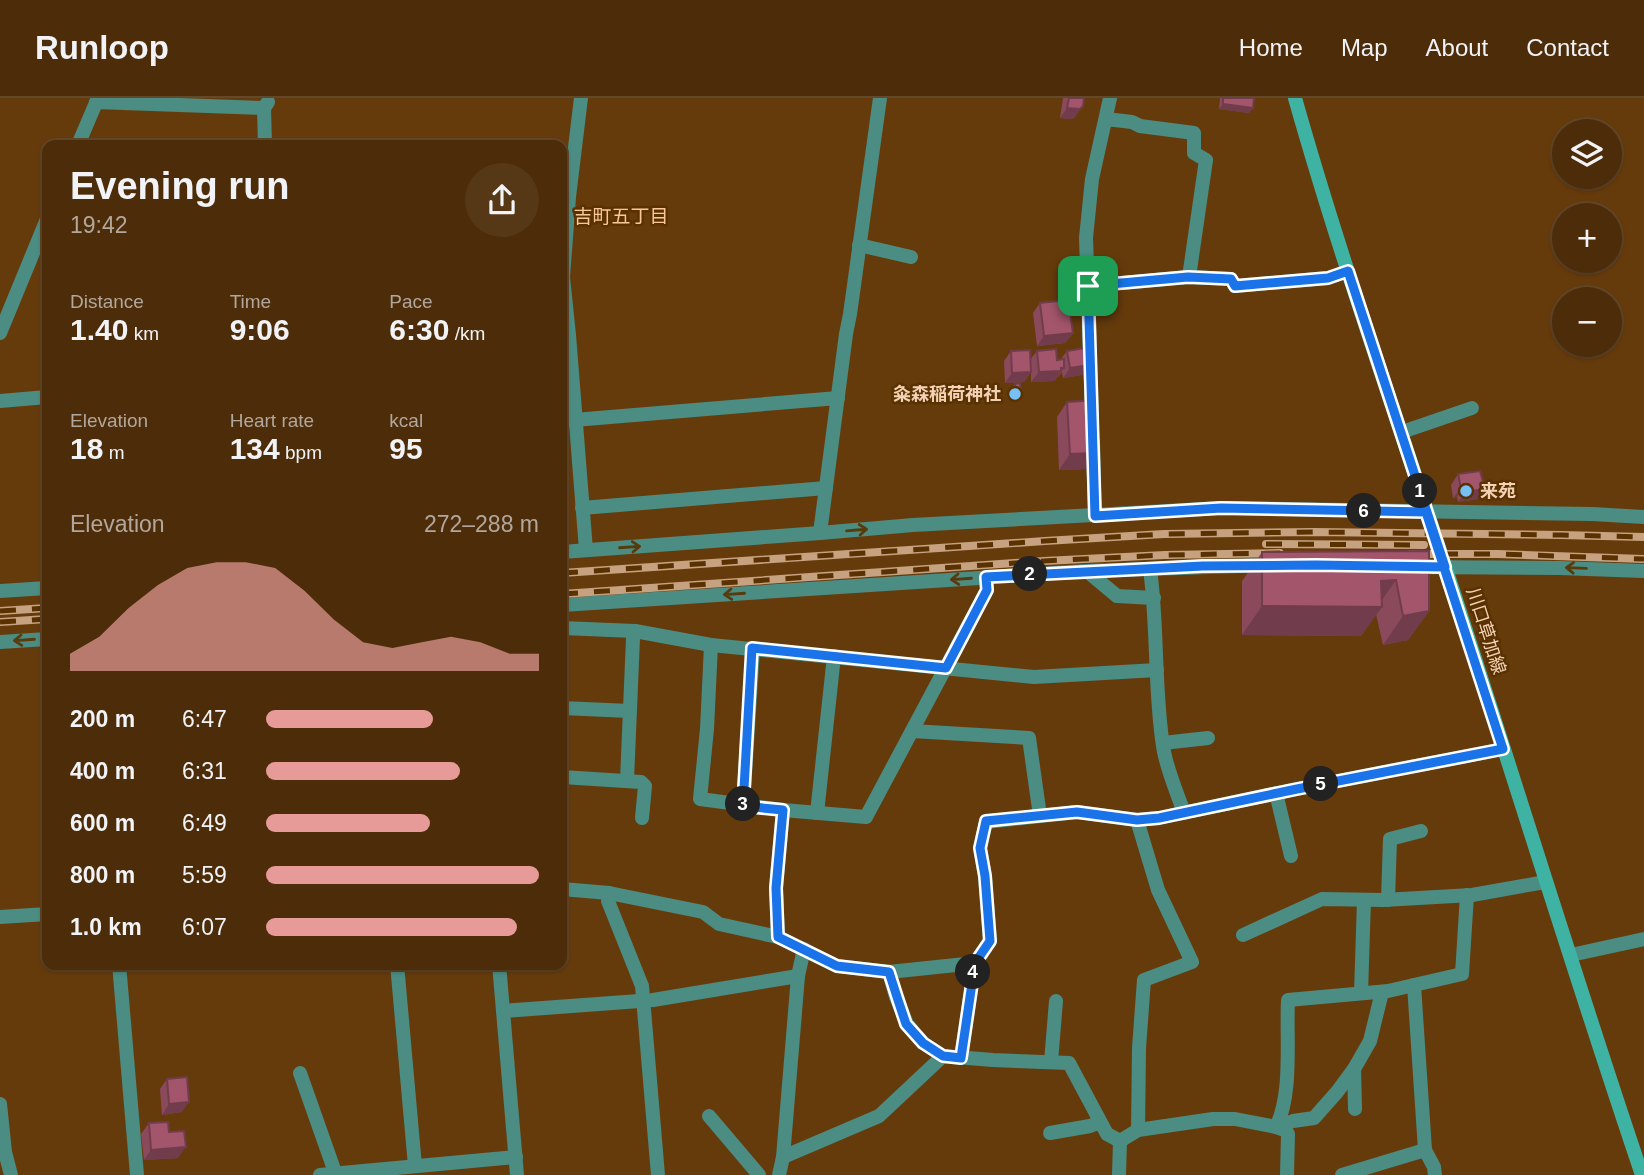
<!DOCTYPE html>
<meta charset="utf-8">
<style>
:root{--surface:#4c2c09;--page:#563817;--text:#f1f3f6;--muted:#b2a79c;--line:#63482a;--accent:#e69b98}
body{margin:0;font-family:Arial,"Noto Sans JP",sans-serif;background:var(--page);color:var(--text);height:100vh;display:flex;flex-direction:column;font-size:26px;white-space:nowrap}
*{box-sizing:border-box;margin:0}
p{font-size:23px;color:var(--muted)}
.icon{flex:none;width:38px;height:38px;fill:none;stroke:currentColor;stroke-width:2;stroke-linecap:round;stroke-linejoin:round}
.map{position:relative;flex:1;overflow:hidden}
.side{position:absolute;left:42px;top:42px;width:525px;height:830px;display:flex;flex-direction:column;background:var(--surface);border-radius:14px;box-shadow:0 2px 5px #0004,0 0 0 2px var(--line)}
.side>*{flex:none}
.tools{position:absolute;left:1552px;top:21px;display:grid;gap:14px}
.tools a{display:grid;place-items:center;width:70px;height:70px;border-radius:50%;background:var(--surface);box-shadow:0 2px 5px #0004,0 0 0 2px var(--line);font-size:35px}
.pin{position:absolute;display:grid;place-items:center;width:60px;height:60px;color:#fff;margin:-30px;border-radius:14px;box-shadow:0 4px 10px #0006}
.km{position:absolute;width:35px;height:35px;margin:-18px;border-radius:50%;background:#222;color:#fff;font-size:19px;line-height:35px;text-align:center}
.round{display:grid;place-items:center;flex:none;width:74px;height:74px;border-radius:37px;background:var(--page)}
.head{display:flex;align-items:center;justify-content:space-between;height:119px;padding:0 28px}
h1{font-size:38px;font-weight:800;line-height:52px}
.metrics{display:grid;grid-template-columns:repeat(3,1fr);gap:10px;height:119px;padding:7px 28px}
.metrics div{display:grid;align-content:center}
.metrics b{font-size:30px;font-weight:800}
.metrics small{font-size:19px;font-weight:400}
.metrics p{font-size:19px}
.chart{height:196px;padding:14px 28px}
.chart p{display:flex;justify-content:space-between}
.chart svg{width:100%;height:126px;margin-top:7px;fill:var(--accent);opacity:.7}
ul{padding:0 28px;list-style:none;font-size:23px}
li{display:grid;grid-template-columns:112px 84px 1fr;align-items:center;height:52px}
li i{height:18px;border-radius:9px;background:var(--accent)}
header{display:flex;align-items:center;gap:42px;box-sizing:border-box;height:98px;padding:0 35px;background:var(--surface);border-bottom:2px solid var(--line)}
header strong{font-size:33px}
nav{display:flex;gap:38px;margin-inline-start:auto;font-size:24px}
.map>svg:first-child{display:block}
</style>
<header>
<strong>Runloop</strong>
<nav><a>Home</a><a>Map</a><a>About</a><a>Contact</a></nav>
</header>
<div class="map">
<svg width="1644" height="1077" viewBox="0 0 1644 1077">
<rect width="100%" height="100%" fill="#663b0c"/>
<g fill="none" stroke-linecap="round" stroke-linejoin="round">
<g stroke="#4b8d83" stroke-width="14">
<polyline points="581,0 569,99 563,179 569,237 586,452"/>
<polyline points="96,4 264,10"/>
<polyline points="1106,21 1132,24 1140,28 1194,35 1194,55 1206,62 1189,179"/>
<polyline points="78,47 98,0"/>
<polyline points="265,47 264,10 268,4"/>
<polyline points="859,147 911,159"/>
<polyline points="1088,188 1189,179 1231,181 1235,188 1328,180 1348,173"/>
<polyline points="0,235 47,121"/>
<polyline points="0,303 47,299"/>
<polyline points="1092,319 1086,140 1092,81 1110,0"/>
<polyline points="562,323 838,300"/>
<polyline points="1402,334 1472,310"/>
<polyline points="1093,343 1095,418"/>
<polyline points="582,410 826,390"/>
<polyline points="820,435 846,236 850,216 880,0"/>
<polyline points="562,454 820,435 913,427 1221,410 1592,416 1644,419"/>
<polyline points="1412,469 1560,470 1644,473"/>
<path d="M1150 471C1158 530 1154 590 1163 648 1166 670 1177 694 1184 715"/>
<polyline points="1087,473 1117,498 1154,500"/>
<polyline points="0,493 47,490"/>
<polyline points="562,507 1087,473 1270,467"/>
<polyline points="562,530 635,533 711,547 1034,579 1157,572"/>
<polyline points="0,544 47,541"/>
<polyline points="711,547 707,631 700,701 783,712 866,719 987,492 986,479"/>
<polyline points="562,610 630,613"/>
<polyline points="912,633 1029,640 1040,718"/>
<polyline points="1163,645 1208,640"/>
<polyline points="562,679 641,684 645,688 642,720"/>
<polyline points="627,682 633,540 635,533"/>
<polyline points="1276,695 1291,758"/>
<polyline points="743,708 753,550"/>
<polyline points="817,715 834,558"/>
<polyline points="1137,722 1158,792 1192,864 1144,882 1139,950 1138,1032"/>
<polyline points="562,791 609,795 703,814 719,826 778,839 837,868 889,874 975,865"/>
<polyline points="609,795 608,803 642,888 658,1077"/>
<polyline points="1388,802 1390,741 1421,733"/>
<polyline points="0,819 47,816"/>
<polyline points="1243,837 1322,801 1383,802 1472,797 1545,784"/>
<polyline points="778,839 776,790 783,712"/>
<polyline points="1571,857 1644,841"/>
<polyline points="119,866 137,1077"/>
<polyline points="397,866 415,1068"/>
<polyline points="499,866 517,1077"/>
<polyline points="889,874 896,899 907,926 923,945 943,958 993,962 1069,965 1107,1036 1120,1043 1119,1077"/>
<polyline points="1361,895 1364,802"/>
<polyline points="503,913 653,902 798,878"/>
<polyline points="961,960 975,865 990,843 985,778 980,750 986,724 1077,714 1137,722 1159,720 1297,691 1503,651"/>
<polyline points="1051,964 1056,903"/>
<polyline points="300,975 336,1077"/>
<polyline points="0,1006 5,1054 11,1077"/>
<polyline points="1355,1011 1354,971 1370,943 1382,894"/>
<polyline points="709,1018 759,1077"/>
<path d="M1276 1029C1293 995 1286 940 1288 902L1388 893 1462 876 1467 797"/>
<polyline points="1276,1029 1293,1023 1314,1020 1337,994 1354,971"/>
<polyline points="1050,1035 1090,1028 1100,1024"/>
<polyline points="1120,1043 1138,1032 1213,1021 1235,1021 1276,1029 1285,1032 1288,1036 1287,1077"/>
<polyline points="1425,1052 1434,1069 1435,1077"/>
<polyline points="783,1059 879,1018 943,958"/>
<polyline points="320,1077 516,1059"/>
<polyline points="779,1077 783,1059 798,878 804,851"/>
<polyline points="1342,1077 1425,1052 1414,887"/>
</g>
<path stroke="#3fb3a3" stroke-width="14" d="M1295 0C1340 159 1395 314 1446 471 1512 673 1574 876 1642 1077"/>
<g stroke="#c6a280" stroke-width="8">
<g id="rail">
<polyline points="1266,446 1424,447"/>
<polyline points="1410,456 1498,456 1644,461"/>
<polyline points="562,475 1045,443 1164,436 1314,434 1561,437 1644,439"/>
<polyline points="562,496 1044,463 1165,457 1280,455"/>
<polyline points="0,513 47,510"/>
<polyline points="0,524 47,521"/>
</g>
</g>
<use href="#rail" stroke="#5a3100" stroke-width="5" stroke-dasharray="16" stroke-linecap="butt"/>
</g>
<g fill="#8b495c">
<polygon points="1063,0 1084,0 1083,8 1073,21 1060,20"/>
<polygon points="1220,0 1254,0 1249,15 1219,11"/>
<polygon points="1040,205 1068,214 1073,235 1065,245 1037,248 1033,215"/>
<polygon points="1011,253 1030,262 1037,253 1057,262 1061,261 1067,253 1090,267 1082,277 1063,280 1062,274 1054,283 1031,284 1031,274 1024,284 1005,285 1004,263"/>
<polygon points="1015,286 1017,299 1012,300 1011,291"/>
<polygon points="1067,304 1097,355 1087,371 1059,372 1057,319"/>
<polygon points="1458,376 1478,401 1458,404 1457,399 1453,400 1451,387"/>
<polygon points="1429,453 1429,513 1408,542 1383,547 1376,516 1361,538 1242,537 1242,483 1262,454"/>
<polygon points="167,981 182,1014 162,1017 160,991"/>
<polygon points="149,1025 169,1034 178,1060 144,1062 141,1036"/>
</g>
<g fill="#713c4b">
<polygon points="1223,6 1253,10 1249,15 1219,11"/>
<polygon points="1083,8 1073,21 1060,20 1067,10"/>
<polygon points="1073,235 1065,245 1037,248 1044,238"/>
<polygon points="1090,267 1082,277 1063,280 1070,270"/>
<polygon points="1064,270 1054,283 1031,284 1039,274"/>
<polygon points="1031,274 1024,284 1005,285 1012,275"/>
<polygon points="1021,294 1017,299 1012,300 1015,295"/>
<polygon points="1097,355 1087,371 1059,372 1070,356"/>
<polygon points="1464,389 1457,399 1453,400 1461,390"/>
<polygon points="1485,391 1478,401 1458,404 1466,394"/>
<polygon points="1396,482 1377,509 1382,509 1361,538 1242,537 1262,508 1381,483"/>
<polygon points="1429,513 1408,542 1383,547 1403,518"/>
<polygon points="189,1004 182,1014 162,1017 169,1006"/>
<polygon points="186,1049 178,1060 144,1062 151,1052"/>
</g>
<g fill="#a2556b" stroke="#713c4b" stroke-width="2">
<polygon points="1069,0 1084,0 1083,8 1080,11 1067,10"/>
<polygon points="1223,0 1254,0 1253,10 1223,6"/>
<polygon points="1067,202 1068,214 1070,214 1073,235 1044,238 1040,205"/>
<polygon points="1085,250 1090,267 1070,270 1067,253"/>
<polygon points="1056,251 1057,262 1064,261 1064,270 1061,270 1061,273 1039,274 1037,253"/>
<polygon points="1030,252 1031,274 1012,275 1011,253"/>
<polygon points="1020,285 1021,294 1015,295 1015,286"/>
<polygon points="1095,302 1097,355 1070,356 1067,304"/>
<polygon points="1480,373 1485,391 1466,394 1464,389 1461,390 1458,376"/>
<polygon points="1429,453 1429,513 1403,518 1396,482 1381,483 1382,509 1262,508 1262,454"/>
<polygon points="187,979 189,1004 169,1006 167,981"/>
<polygon points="168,1024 169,1034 184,1033 186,1049 151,1052 149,1025"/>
</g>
<defs><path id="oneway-shaft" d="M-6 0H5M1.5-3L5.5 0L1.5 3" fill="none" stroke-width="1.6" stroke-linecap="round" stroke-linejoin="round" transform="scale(1.75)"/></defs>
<g stroke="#583a0d">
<use href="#oneway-shaft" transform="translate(857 432) rotate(-5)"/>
<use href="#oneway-shaft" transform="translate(630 449) rotate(-4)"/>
<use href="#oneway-shaft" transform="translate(1576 470) rotate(-178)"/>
<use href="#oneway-shaft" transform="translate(961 481) rotate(176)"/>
<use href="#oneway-shaft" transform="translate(734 496) rotate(176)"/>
<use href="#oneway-shaft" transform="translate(24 542) rotate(176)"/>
</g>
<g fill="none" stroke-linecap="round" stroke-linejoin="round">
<g stroke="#fff" stroke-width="14">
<polyline id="route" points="1088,188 1188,179 1231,181 1235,188 1328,180 1348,173 1445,469 1316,467 1203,468 986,479 987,492 946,570 752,550 743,708 783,712 776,790 778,839 837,868 889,874 897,899 906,926 923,945 943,958 961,960 975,865 990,843 985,778 980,750 986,723 1077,714 1137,722 1159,720 1297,691 1503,651 1426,414 1221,410 1095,418 1088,188"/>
</g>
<use href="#route" stroke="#1a73e8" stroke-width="9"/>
</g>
<g fill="#77c0f7" stroke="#5a3100" stroke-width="2.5">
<circle cx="1015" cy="296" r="7"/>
<circle cx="1466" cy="393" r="7"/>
</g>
<g text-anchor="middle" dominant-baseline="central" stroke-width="5" stroke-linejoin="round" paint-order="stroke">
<g font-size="18" font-weight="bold" fill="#f2d1b5" stroke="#5a3100" text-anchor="end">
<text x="1001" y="296">粂森稲荷神社</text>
<text x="1480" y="393" text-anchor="start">来苑</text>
</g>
<g font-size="18" fill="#f2d1b5" stroke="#5a3100">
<text transform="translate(1486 533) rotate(72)">川口草加線</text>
</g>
<g font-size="19" fill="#fac799" stroke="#5a3100">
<text x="621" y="118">吉町五丁目</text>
</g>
</g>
</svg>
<div class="tools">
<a><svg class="icon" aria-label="layers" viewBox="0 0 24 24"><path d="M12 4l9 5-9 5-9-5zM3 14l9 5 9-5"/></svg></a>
<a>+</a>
<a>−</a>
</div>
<div class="pin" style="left:1088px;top:188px;background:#1e9e55"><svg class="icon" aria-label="arrive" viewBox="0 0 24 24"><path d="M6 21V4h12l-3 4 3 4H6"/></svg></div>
<b class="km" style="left:1420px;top:393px">1</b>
<b class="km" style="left:1030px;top:476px">2</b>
<b class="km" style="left:743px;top:706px">3</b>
<b class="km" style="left:973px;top:874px">4</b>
<b class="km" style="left:1321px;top:686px">5</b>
<b class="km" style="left:1364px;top:413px">6</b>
<section class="side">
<div class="head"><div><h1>Evening run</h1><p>19:42</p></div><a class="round"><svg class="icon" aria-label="share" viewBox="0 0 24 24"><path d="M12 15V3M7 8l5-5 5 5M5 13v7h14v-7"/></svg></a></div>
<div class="metrics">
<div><p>Distance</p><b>1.40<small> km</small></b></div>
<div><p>Time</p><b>9:06</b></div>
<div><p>Pace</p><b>6:30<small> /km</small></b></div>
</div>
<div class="metrics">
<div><p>Elevation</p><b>18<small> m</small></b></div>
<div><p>Heart rate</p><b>134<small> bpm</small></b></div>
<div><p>kcal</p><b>95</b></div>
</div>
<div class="chart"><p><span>Elevation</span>272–288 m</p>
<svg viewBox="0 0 160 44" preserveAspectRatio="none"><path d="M0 44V38L10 32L20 22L30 14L40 8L50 6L60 6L70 8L80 16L90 26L100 34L110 36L120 34L130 32L140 34L150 38L160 38V44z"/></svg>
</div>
<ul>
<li><b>200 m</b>6:47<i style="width:61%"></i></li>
<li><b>400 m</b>6:31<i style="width:71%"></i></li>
<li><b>600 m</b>6:49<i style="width:60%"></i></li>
<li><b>800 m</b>5:59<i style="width:100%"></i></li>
<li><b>1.0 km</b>6:07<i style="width:92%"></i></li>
</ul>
</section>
</div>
